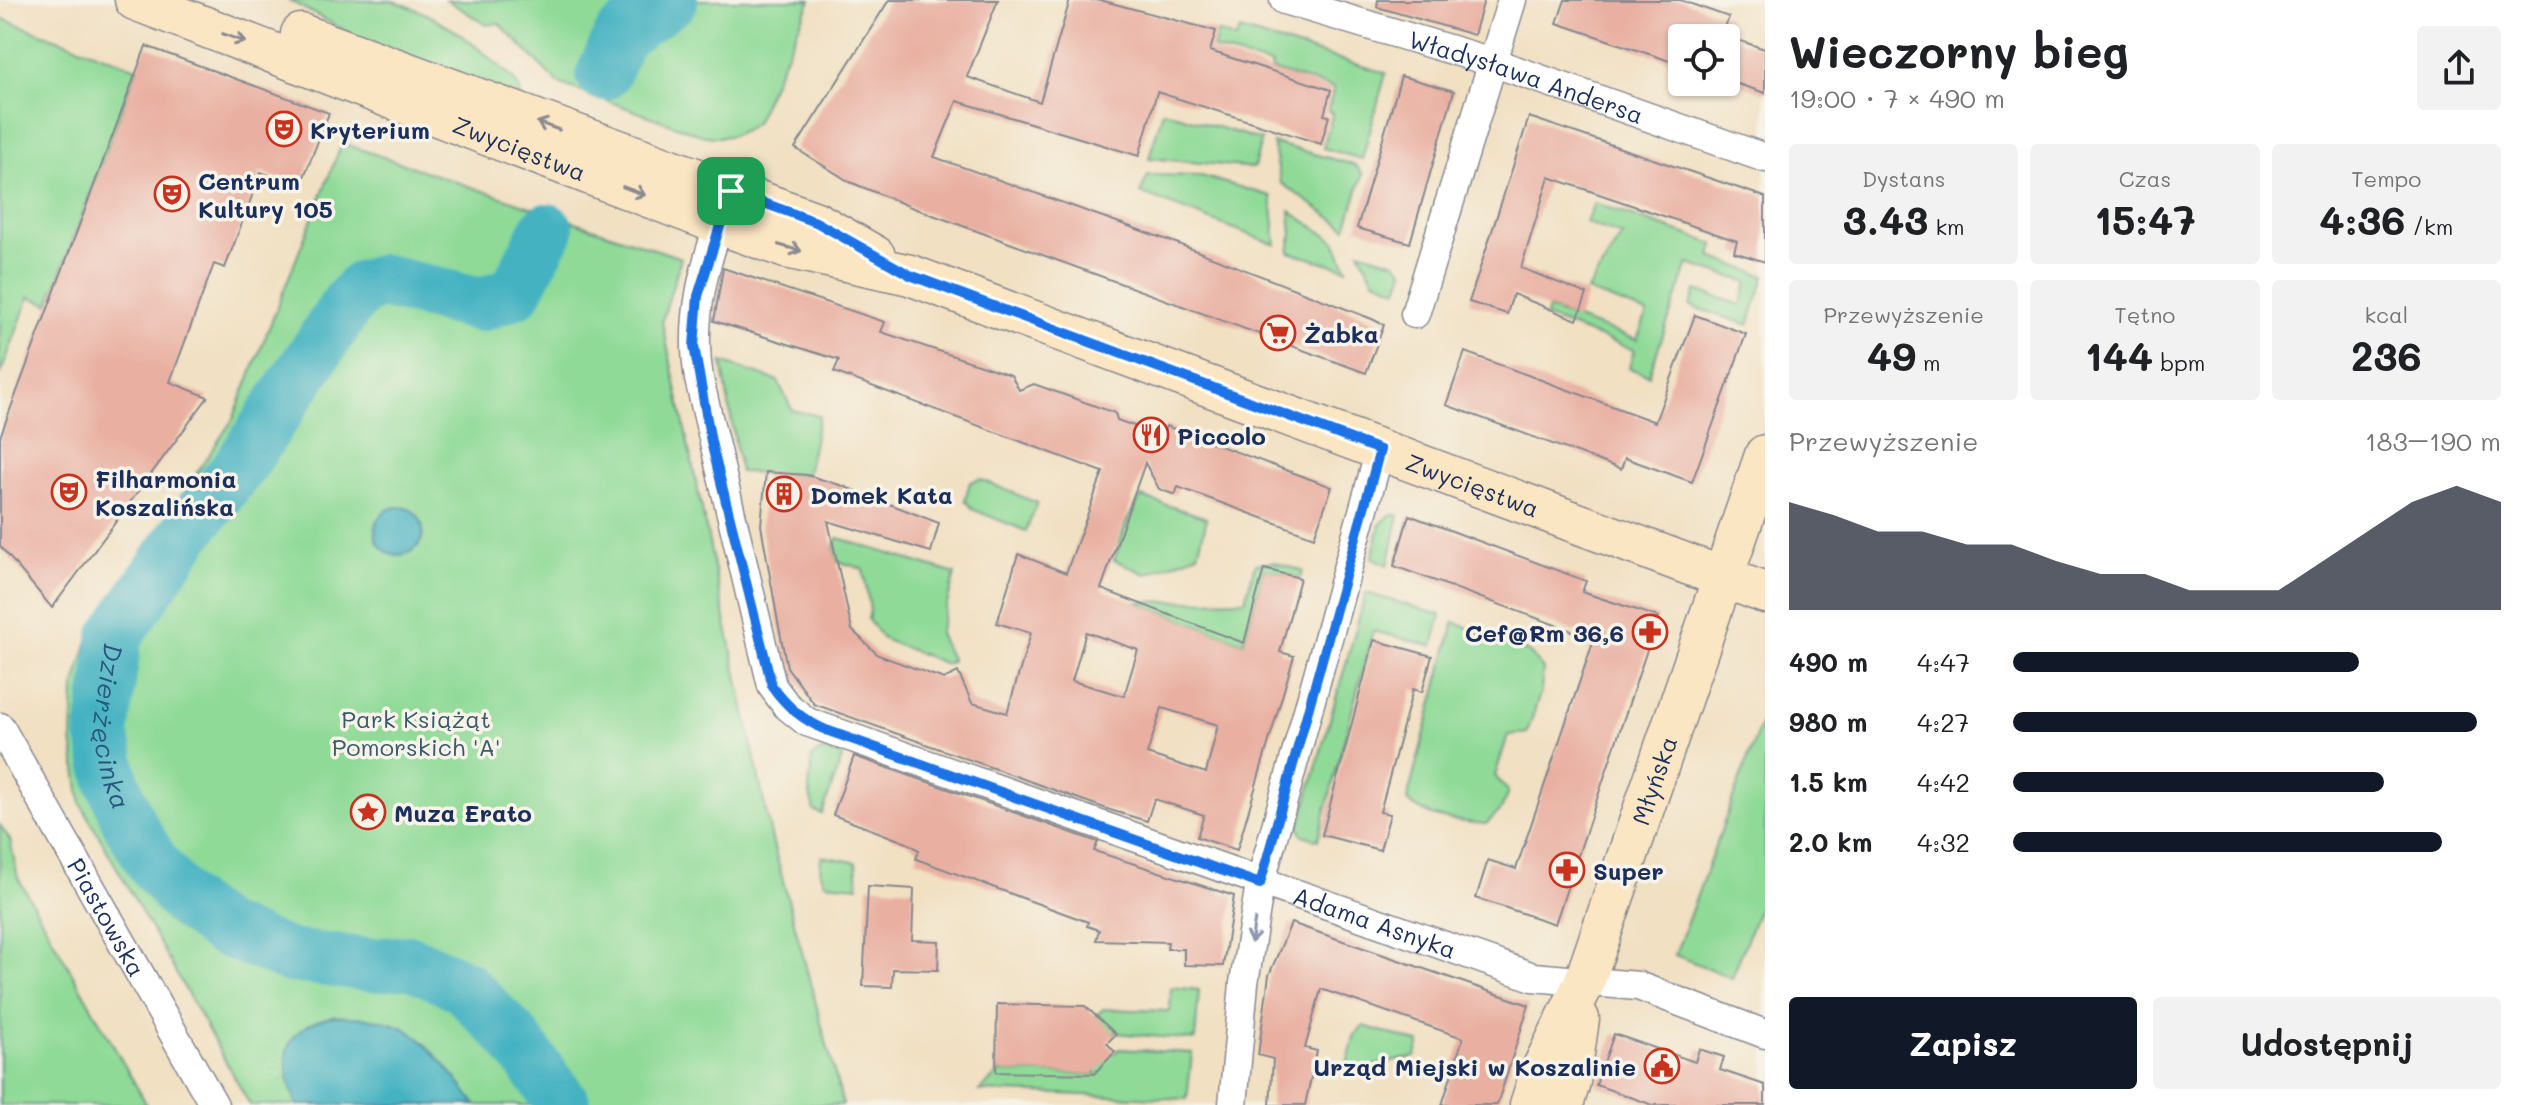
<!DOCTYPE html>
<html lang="pl">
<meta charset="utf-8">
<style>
:root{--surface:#fff;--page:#f2f2f2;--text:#202124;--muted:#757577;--accent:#111827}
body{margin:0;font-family:Mali,sans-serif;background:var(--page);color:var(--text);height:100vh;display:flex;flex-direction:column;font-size:30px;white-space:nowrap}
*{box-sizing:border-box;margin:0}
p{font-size:26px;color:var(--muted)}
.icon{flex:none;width:44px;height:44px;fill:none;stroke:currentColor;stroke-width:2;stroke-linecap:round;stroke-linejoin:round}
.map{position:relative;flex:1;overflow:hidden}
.side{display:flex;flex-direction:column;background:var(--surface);width:760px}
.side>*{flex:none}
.controls{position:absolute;left:1668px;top:24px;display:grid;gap:16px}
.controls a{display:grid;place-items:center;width:72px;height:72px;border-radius:8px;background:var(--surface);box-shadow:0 2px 6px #0004;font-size:40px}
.pin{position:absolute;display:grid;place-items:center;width:68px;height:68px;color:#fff;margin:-34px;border-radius:16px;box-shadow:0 4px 12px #0006}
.round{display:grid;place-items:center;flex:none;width:84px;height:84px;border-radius:8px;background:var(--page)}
.head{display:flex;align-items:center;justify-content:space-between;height:136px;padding:0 24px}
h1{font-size:44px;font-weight:700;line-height:60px}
.metrics{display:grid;grid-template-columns:repeat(3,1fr);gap:12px;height:136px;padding:8px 24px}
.metrics div{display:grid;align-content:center;border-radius:8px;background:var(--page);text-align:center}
.metrics b{font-size:40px;font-weight:700}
.metrics small{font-size:22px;font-weight:400}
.metrics p{font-size:22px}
.chart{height:224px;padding:16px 24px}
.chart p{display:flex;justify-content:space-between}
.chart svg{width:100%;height:144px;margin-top:8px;fill:var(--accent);opacity:.7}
.action{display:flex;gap:16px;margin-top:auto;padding:16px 24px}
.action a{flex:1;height:92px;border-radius:8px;background:var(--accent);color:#fff;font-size:32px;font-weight:700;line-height:92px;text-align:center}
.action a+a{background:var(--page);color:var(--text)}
ul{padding:0 24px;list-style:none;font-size:26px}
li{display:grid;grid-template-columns:128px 96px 1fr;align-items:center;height:60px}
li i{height:20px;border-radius:10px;background:var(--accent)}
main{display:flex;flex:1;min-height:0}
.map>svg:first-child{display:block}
</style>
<main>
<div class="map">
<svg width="1765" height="1105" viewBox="0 0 1765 1105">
<rect width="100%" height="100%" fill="#f7f3e8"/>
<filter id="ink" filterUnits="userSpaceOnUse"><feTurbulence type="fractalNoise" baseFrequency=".0125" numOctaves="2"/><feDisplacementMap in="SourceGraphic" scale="16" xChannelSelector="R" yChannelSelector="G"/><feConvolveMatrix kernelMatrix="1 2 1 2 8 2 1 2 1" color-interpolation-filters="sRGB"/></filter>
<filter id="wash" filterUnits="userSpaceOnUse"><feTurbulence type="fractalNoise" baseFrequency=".006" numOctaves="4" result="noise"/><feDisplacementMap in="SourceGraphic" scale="32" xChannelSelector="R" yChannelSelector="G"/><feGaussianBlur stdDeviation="1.8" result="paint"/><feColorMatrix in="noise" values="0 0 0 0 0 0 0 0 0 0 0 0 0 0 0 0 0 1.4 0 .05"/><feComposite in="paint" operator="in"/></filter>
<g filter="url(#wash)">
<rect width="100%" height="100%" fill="#f1e0c2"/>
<g fill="#8fda97" stroke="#55847a" stroke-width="2">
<path d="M288 0C317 0 366 0 393 1 431 12 463 34 492 60 503 70 520 81 521 97L389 54Z"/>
<path d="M447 0H811L755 123C738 136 722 140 701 135L558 83 499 23 487 25Z"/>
<polygon points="0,18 137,68 49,304 29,297 0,376"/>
<polygon points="1240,30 1386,73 1362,159 1323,148 1333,113 1328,111 1334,88 1271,70 1272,65 1213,49 1218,32 1236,39"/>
<polygon points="1163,111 1261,140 1254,168 1149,158"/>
<polygon points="342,143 681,258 662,321 772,840 843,1105 250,1105 81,804 72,740 74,688 91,630 233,419"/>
<polygon points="1273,143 1355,165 1363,174 1346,228 1281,183"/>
<polygon points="1148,175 1201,176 1271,196 1276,245 1140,193"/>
<polygon points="1594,203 1714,244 1711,257 1765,276 1749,325 1690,306 1696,290 1741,305 1748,282 1688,264 1649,375 1629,368 1634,350 1545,317 1548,309 1637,340 1647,313 1587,291 1622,235 1586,223"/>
<polygon points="1290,211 1335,241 1347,269 1289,252 1292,234"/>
<polygon points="1359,251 1395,262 1404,271 1398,289 1374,280"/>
<polygon points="722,362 778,381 792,410 819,416 807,475 740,472"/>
<polygon points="980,479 1037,503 1026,531 974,510 965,500 970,482"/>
<polygon points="1141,497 1207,518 1198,554 1146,574 1114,560 1127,521"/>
<polygon points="1390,515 1399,515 1388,565 1372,558 1380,525"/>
<polygon points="838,538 955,574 939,634 952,661 946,664 883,639 868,620 870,610 863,569 837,561 834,548"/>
<polygon points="1273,562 1303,571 1300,578 1264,569 1244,643 1136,602 1245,600 1255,564"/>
<polygon points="1366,593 1441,615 1433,646 1373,631 1318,840 1302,835 1299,828"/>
<path d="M1454 622 1530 653 1543 669 1541 691 1527 733 1508 735 1495 776 1508 791 1502 808 1486 824C1462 822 1424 819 1407 800Z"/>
<polygon points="1765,712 1765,892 1732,978 1675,955"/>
<polygon points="821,751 843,755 822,814 814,811 809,790 812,757"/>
<polygon points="0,825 10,840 18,878 147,1105 0,1105"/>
<polygon points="821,856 856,862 858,886 825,883 820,871"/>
<polygon points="1171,987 1199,990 1195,1040 1115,1033 1097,1035 1097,1015 1103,1009 1170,1011"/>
<polygon points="1364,1026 1420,1043 1415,1057 1345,1072 1355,1034"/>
<polygon points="1119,1049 1192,1053 1187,1099 979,1091 1000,1072 1096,1074 1097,1050 1114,1053"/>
</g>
<g fill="#45b2c2" stroke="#307090" stroke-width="2">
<circle cx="399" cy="531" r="24"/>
<path d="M333 1016C356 1017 381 1018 402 1027 427 1039 460 1083 476 1105H297C278 1060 280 1028 333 1016Z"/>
</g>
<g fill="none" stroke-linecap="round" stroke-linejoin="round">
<g stroke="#45b2c2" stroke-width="54">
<polyline points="603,74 621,35 671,0"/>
<path id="s1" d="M547 230 515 292 480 305 383 281 363 287 348 303 242 463 186 533 115 637 102 733 112 780 129 823 154 865 184 901 222 929 290 956 373 965 410 962 463 986 514 1038 564 1105"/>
</g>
</g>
<g id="blocks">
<g fill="#e9b0a2" fill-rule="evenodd">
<polygon points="889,0 998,0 967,77 1040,102 1070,0 1100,0 1216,31 1210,51 1331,90 1324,115 1329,116 1321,144 1157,92 1139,156 957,101 934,157 1176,243 1372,319 1384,325 1366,373 911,207 850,182 795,148"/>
<polygon points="1378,0 1484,0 1474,35 1377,7"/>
<polygon points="1565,0 1680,0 1729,17 1722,35 1765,49 1765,93 1726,80 1726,38 1682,38 1682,65 1557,23"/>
<polygon points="146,46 329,113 300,187 261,172 225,268 214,264 170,382 208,397 52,608 0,546 0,437"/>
<polygon points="1401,76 1454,91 1410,243 1357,228"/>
<polygon points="1529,117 1765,197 1765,262 1734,252 1737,241 1549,177 1521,268 1587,294 1577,320 1513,294 1507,314 1469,302"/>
<path d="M723 268 885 322 881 332 1011 375 1019 390 1034 384 1115 413 1117 420 1162 436 1166 426 1332 487 1314 537 1178 487 1175 495 1159 489 1145 463 1101 589 1244 643 1264 569 1300 578 1280 652 1294 656 1237 850 1197 837 1204 815 1154 799 1147 821 1110 810 814 704 787 667 778 622 761 525 766 472 807 475 840 485 939 523 931 552 828 521 852 630 878 655 944 679 958 672 972 703 1007 713 1031 633 997 623 1018 554 1066 573 1103 472 834 372 839 360 714 321ZM1086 632 1138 650 1124 696 1072 681ZM1162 708 1218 725 1206 773 1147 754Z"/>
<polygon points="1695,315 1746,334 1692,482 1625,458 1621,469 1446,405 1465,352 1655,422"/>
<polygon points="1409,515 1586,581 1582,592 1658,617 1555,924 1476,898 1488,860 1516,869 1594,639 1394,566"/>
<polygon points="1374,640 1432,656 1422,692 1413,689 1380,812 1390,814 1380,850 1322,835"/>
<polygon points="854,756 1098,842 1094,851 1234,896 1223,966 1184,965 1184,949 1167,949 1168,942 1096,940 1099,930 1087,926 1088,922 916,859 919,850 907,843 833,815"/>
<polygon points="868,886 914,889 912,940 939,941 938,970 893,969 892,987 863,986"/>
<polygon points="1291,923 1529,1005 1497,1105 1442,1105 1463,1038 1321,989 1305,1048 1317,1051 1305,1105 1270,1105 1273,1059 1258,1055 1269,975"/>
<polygon points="997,1004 1085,1006 1116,1034 1107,1043 1115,1052 1094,1074 996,1072"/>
<polygon points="1614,1034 1695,1062 1699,1049 1724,1057 1720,1070 1765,1085 1765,1105 1653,1105 1596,1085"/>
</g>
</g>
</g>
<g filter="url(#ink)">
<use href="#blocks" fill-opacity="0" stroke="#868890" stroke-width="2"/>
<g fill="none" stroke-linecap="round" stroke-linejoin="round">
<g stroke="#868890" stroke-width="31">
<g id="street">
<path id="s2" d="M1284 0 1492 62 1765 158"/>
<path id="s3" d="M724 209C704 266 689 319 699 379L772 686 786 705 807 722 1533 977 1638 986 1765 1034"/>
<polyline points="1415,314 1512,0"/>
<path id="s4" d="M0 727 214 1105"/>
<polyline points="1233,1105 1244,983 1260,884 1380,450"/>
</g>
</g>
<g stroke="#868890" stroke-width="43">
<g id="secondary">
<path id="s5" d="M135 0 719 224 786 248 910 275 1765 593"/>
<polyline points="301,34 816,222 875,256"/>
<path id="s6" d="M1530 1105 1541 1071 1584 983 1765 455"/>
<polyline points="1563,1105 1570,1082 1579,1019"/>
</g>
</g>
<use href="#street" stroke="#fff" stroke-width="28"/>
<use href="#secondary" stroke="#fbe6c4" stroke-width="40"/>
</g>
<defs><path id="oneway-shaft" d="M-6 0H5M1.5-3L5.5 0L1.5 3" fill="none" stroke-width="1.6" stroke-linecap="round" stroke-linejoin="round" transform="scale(2)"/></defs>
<g stroke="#8b8a91">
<use href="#oneway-shaft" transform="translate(234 38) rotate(21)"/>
<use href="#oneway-shaft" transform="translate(548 126) rotate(-160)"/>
<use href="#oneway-shaft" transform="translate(634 191) rotate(21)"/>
<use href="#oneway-shaft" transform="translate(790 248) rotate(16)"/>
</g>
<use stroke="#8d97ae" href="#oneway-shaft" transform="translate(1253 931) rotate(99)"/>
</g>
<g fill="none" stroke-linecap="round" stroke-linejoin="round" filter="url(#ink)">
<g stroke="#fff" stroke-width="16">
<path id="route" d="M731 191 816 222 910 275 1380 450 1260 884 826 730C803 720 787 707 772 686L711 442 694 346 698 296Z"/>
</g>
<use href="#route" stroke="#1a73e8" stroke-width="10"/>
</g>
<defs>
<g id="theatre-ring" transform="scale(1.8)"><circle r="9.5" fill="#f7f3e8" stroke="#c8321e" stroke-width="1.5"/><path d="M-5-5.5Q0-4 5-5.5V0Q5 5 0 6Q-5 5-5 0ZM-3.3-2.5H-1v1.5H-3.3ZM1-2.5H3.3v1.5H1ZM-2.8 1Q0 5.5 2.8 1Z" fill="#c8321e"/></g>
<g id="supermarket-ring" transform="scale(1.8)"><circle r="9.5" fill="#f7f3e8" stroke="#c8321e" stroke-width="1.5"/><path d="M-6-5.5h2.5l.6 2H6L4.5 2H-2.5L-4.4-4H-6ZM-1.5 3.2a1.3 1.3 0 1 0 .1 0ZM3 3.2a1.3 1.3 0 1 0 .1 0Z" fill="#c8321e"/></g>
<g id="restaurant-ring" transform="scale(1.8)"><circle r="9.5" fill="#f7f3e8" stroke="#c8321e" stroke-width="1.5"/><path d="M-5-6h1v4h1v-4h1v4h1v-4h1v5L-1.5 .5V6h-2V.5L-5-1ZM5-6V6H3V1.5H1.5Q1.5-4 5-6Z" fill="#c8321e"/></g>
<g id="building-ring" transform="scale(1.8)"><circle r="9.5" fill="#f7f3e8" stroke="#c8321e" stroke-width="1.5"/><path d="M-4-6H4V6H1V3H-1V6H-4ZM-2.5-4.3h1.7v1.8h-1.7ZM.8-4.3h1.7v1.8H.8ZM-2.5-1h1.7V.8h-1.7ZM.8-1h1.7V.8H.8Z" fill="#c8321e"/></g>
<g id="pharmacy-ring" transform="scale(1.8)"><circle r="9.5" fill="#f7f3e8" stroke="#c8321e" stroke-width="1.5"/><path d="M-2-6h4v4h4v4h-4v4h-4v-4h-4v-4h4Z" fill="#c8321e"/></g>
<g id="sight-ring" transform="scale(1.8)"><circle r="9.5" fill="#f7f3e8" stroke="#c8321e" stroke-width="1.5"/><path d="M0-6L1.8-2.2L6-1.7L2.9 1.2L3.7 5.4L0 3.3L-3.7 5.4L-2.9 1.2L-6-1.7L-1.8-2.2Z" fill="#c8321e"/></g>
<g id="civic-ring" transform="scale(1.8)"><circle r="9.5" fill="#f7f3e8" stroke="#c8321e" stroke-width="1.5"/><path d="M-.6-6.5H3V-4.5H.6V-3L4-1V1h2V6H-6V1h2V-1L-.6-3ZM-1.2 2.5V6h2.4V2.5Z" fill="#c8321e"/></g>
</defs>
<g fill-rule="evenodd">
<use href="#theatre-ring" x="284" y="129"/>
<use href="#theatre-ring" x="172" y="194"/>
<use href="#supermarket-ring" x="1278" y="333"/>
<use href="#restaurant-ring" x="1151" y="435"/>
<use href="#theatre-ring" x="69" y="492"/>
<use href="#building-ring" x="784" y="494"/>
<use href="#pharmacy-ring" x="1650" y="632"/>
<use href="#sight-ring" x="368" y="812"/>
<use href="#pharmacy-ring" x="1567" y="870"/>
<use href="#civic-ring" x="1662" y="1066"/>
</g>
<g text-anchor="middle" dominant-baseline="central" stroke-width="7" stroke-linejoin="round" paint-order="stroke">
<g font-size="24" fill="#1b2f5e" stroke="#f7f3e8">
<text stroke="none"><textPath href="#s2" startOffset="254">Władysława Andersa</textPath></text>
<text stroke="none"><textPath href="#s5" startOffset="412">Zwycięstwa</textPath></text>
<text stroke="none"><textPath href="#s5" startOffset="1424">Zwycięstwa</textPath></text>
<text stroke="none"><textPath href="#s6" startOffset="348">Młyńska</textPath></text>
<text stroke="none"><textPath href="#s4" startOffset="218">Piastowska</textPath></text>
<text stroke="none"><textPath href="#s3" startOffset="1142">Adama Asnyka</textPath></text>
</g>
<g font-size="24" font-weight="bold" fill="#1b2f5e" stroke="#f7f3e8" text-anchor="start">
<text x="310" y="129">Kryterium</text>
<text x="198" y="180">Centrum<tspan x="198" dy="28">Kultury 105</tspan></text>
<text x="1304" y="333">Żabka</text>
<text x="1177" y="435">Piccolo</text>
<text x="95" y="478">Filharmonia<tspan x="95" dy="28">Koszalińska</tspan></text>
<text x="810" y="494">Domek Kata</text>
<text x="1624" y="632" text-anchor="end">Cef@Rm 36,6</text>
<text x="394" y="812">Muza Erato</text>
<text x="1593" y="870">Super</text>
<text x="1636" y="1066" text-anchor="end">Urząd Miejski w Koszalinie</text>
</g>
<g font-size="24" fill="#385a6c" stroke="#f7f3e8">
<text x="416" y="718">Park Książąt<tspan x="416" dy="28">Pomorskich 'A'</tspan></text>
</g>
<g font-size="26" font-style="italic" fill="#28567c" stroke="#f7f3e8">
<text stroke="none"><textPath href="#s1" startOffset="748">Dzierżęcinka</textPath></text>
</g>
</g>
</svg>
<div class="controls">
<a><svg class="icon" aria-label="locate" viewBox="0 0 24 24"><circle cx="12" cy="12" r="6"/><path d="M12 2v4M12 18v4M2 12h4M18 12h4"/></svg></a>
</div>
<div class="pin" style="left:731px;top:191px;background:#1e9e55"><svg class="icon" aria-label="arrive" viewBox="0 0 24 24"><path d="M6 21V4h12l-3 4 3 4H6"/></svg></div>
</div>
<section class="side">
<div class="head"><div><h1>Wieczorny bieg</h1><p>19:00 · 7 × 490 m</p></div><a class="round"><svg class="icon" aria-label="share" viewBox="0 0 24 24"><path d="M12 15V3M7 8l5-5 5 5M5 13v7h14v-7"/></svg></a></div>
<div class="metrics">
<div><p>Dystans</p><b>3.43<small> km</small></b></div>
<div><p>Czas</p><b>15:47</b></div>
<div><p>Tempo</p><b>4:36<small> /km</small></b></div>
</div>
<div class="metrics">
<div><p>Przewyższenie</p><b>49<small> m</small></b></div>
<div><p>Tętno</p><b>144<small> bpm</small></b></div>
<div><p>kcal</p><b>236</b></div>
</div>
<div class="chart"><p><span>Przewyższenie</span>183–190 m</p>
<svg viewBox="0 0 160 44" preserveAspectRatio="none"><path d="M0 44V11L10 15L20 20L30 20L40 24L50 24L60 29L70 33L80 33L90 38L100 38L110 38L120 29L130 20L140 11L150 6L160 11V44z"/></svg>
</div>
<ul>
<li><b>490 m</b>4:47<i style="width:71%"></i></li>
<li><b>980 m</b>4:27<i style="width:95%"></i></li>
<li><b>1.5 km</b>4:42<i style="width:76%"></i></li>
<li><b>2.0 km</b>4:32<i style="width:88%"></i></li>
</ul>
<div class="action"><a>Zapisz</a><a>Udostępnij</a></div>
</section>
</main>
